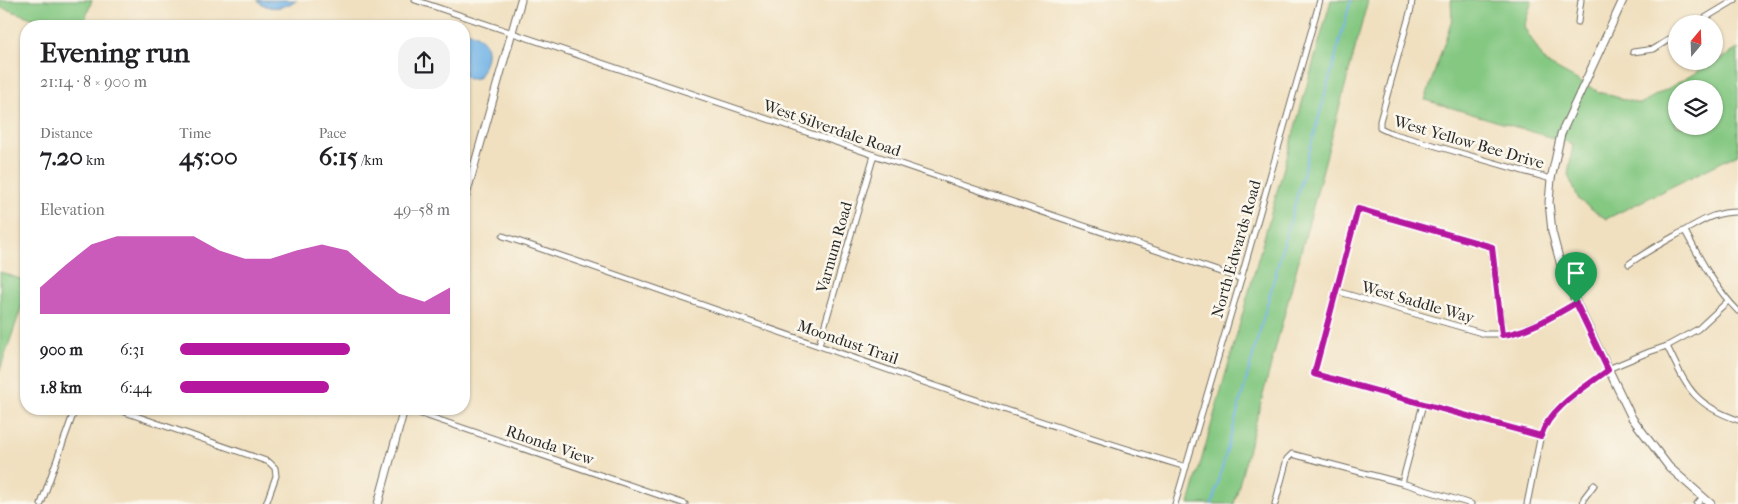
<!DOCTYPE html>
<meta charset="utf-8">
<style>
:root{--surface:#fff;--page:#f2f2f2;--text:#202124;--muted:#757577;--accent:#b5179e}
body{margin:0;font-family:"IM FELL French Canon",serif;background:var(--page);color:var(--text);height:100vh;display:flex;flex-direction:column;font-size:19px;white-space:nowrap}
*{box-sizing:border-box;margin:0}
p{font-size:16px;color:var(--muted)}
.icon{flex:none;width:28px;height:28px;fill:none;stroke:currentColor;stroke-width:2;stroke-linecap:round;stroke-linejoin:round}
.map{position:relative;flex:1;overflow:hidden}
.side{position:absolute;left:20px;top:20px;width:450px;height:395px;display:flex;flex-direction:column;background:var(--surface);border-radius:20px;box-shadow:0 1px 4px #0004}
.side>*{flex:none}
.needle{width:32px;rotate:19deg}
.fabs{position:absolute;left:1668px;top:15px;display:grid;gap:10px}
.fabs a{display:grid;place-items:center;width:55px;height:55px;border-radius:50%;background:var(--surface);box-shadow:0 1px 4px #0004;font-size:25px}
.pin{position:absolute;display:grid;place-items:center;width:42px;height:42px;color:#fff;margin:-51px -21px;border-radius:50% 50% 50% 0;rotate:-45deg;box-shadow:0 0 5px #0007}
.pin .icon{rotate:45deg}
.round{display:grid;place-items:center;flex:none;width:52px;height:52px;border-radius:20px;background:var(--page)}
.head{display:flex;align-items:center;justify-content:space-between;height:85px;padding:0 20px}
h1{font-size:28px;font-weight:800;line-height:38px}
.stats{display:grid;grid-template-columns:repeat(3,1fr);gap:8px;height:85px;padding:5px 20px}
.stats div{display:grid;align-content:center}
.stats b{font-size:25px;font-weight:800}
.stats small{font-size:14px;font-weight:400}
.stats p{font-size:14px}
.chart{height:140px;padding:10px 20px}
.chart p{display:flex;justify-content:space-between}
.chart svg{width:100%;height:90px;margin-top:5px;fill:var(--accent);opacity:.7}
ul{padding:0 20px;list-style:none;font-size:16px}
li{display:grid;grid-template-columns:80px 60px 1fr;align-items:center;height:38px}
li i{height:12px;border-radius:6px;background:var(--accent)}
.map>svg:first-child{display:block}
</style>
<div class="map">
<svg width="1738" height="504" viewBox="0 0 1738 504">
<rect width="100%" height="100%" fill="#fbf7ec"/>
<filter id="ink" filterUnits="userSpaceOnUse"><feTurbulence type="fractalNoise" baseFrequency=".02" numOctaves="2"/><feDisplacementMap in="SourceGraphic" scale="10" xChannelSelector="R" yChannelSelector="G"/><feConvolveMatrix kernelMatrix="1 2 1 2 8 2 1 2 1" color-interpolation-filters="sRGB"/></filter>
<filter id="wash" filterUnits="userSpaceOnUse"><feTurbulence type="fractalNoise" baseFrequency=".0096" numOctaves="4" result="noise"/><feDisplacementMap in="SourceGraphic" scale="20" xChannelSelector="R" yChannelSelector="G"/><feGaussianBlur stdDeviation="1.12" result="paint"/><feColorMatrix in="noise" values="0 0 0 0 0 0 0 0 0 0 0 0 0 0 0 0 0 1.4 0 .05"/><feComposite in="paint" operator="in"/></filter>
<g filter="url(#wash)">
<rect width="100%" height="100%" fill="#f0e0c0"/>
<g fill="#84c882" stroke="#587a56" fill-rule="evenodd">
<polygon points="0,0 92,0 83,26 55,26 0,7"/>
<polygon points="1331,0 1368,0 1234,504 1189,504"/>
<path d="M1451 0H1532L1524 27 1546 63 1599 92 1640 104 1738 49V154L1606 219 1579 200 1568 175 1573 144 1425 100 1452 20ZM1676 89H1714V126H1676Z"/>
<polygon points="0,272 26,281 26,294 0,370"/>
</g>
<g fill="#72b3e6" stroke="#4e6f88">
<path d="M257 0H297C284 8 269 12 257 0Z"/>
<path d="M464 30C492 38 492 56 478 78L468 79 464 76Z"/>
</g>
<g fill="none" stroke-linecap="round" stroke-linejoin="round">
<polyline stroke="#72b3e6" stroke-width="2" points="1212,504 1351,0"/>
</g>
</g>
<g filter="url(#ink)">
<g fill="none" stroke-linecap="round" stroke-linejoin="round">
<g stroke="#706a5f" stroke-width="7">
<g id="street">
<polyline points="415,0 1241,279"/>
<polyline points="1412,0 1411,9 1380,121 1380,128 1391,133 1551,179"/>
<polyline points="1578,22 1581,0"/>
<polyline points="1695,24 1735,0"/>
<polyline points="1633,52 1654,49 1676,35"/>
<path d="M1685 231C1700 259 1715 288 1738 311"/>
<path d="M503 236C731 313 956 398 1186 467"/>
<path d="M1629 264C1645 252 1662 243 1680 233 1701 222 1712 212 1738 212"/>
<polyline points="1336,291 1485,334 1512,334 1549,318 1576,303"/>
<polyline points="1502,335 1492,247 1358,209 1314,374 1541,436"/>
<polyline points="819,345 874,155"/>
<path d="M1667 346C1687 387 1692 404 1738 420"/>
<polyline points="116,409 269,462 275,468 276,476 266,504"/>
<polyline points="407,409 685,504"/>
<polyline points="1402,483 1423,404"/>
<polyline points="41,504 75,409"/>
<polyline points="1175,504 1241,279 1320,0"/>
<polyline points="1275,504 1287,459 1292,454 1402,483 1471,504"/>
<polyline points="1527,504 1540,439 1544,427 1555,411 1608,369 1649,352 1667,346 1698,329 1728,301"/>
<polyline points="1583,504 1584,498 1594,485"/>
<polyline points="1697,504 1702,498"/>
</g>
</g>
<g stroke="#706a5f" stroke-width="9">
<g id="secondary">
<polyline points="1623,0 1561,134 1551,179 1549,202 1552,232 1564,277 1632,418 1669,467 1711,504"/>
<polyline points="464,202 521,0"/>
<polyline points="378,504 404,409"/>
</g>
</g>
<use href="#street" stroke="#fff" stroke-width="5"/>
<use href="#secondary" stroke="#fff" stroke-width="7"/>
</g>
</g>
<g fill="none" stroke-linecap="round" stroke-linejoin="round" filter="url(#ink)">
<g stroke="#fff" stroke-width="10">
<path id="route" d="M1358 209 1492 247 1502 335C1528 332 1553 316 1576 303L1608 370C1586 387 1549 408 1541 436L1314 374Z"/>
</g>
<use href="#route" stroke="#b5179e" stroke-width="6"/>
</g>
<g text-anchor="middle" dominant-baseline="central" stroke-width="5" stroke-linejoin="round" paint-order="stroke">
<g font-size="16" fill="#2b2b2b" stroke="#fbf7ec">
<text transform="translate(832 128) rotate(19)">West Silverdale Road</text>
<text transform="translate(1469 142) rotate(16)">West Yellow Bee Drive</text>
<text transform="translate(834 247) rotate(-74)">Varnum Road</text>
<text transform="translate(1236 249) rotate(-74)">North Edwards Road</text>
<text transform="translate(1418 302) rotate(16)">West Saddle Way</text>
<text transform="translate(848 342) rotate(19)">Moondust Trail</text>
<text transform="translate(550 445) rotate(19)">Rhonda View</text>
</g>
</g>
</svg>
<div class="fabs">
<a><svg class="needle" viewBox="-14 -14 28 28"><path d="M0-13l5 13h-10z" fill="#e53935"/><path d="M0 13l5-13h-10z" fill="#757577"/></svg></a>
<a><svg class="icon" aria-label="layers" viewBox="0 0 24 24"><path d="M12 4l9 5-9 5-9-5zM3 14l9 5 9-5"/></svg></a>
</div>
<div class="pin" style="left:1576px;top:303px;background:#1e9e55"><svg class="icon" aria-label="arrive" viewBox="0 0 24 24"><path d="M6 21V4h12l-3 4 3 4H6"/></svg></div>
<section class="side">
<div class="head"><div><h1>Evening run</h1><p>21:14 · 8 × 900 m</p></div><a class="round"><svg class="icon" aria-label="share" viewBox="0 0 24 24"><path d="M12 15V3M7 8l5-5 5 5M5 13v7h14v-7"/></svg></a></div>
<div class="stats">
<div><p>Distance</p><b>7.20<small> km</small></b></div>
<div><p>Time</p><b>45:00</b></div>
<div><p>Pace</p><b>6:15<small> /km</small></b></div>
</div>
<div class="chart"><p><span>Elevation</span>49–58 m</p>
<svg viewBox="0 0 160 44" preserveAspectRatio="none"><path d="M0 44V31L10 20L20 10L30 6L40 6L50 6L60 6L70 13L80 17L90 17L100 13L110 10L120 13L130 24L140 34L150 38L160 31V44z"/></svg>
</div>
<ul>
<li><b>900 m</b>6:31<i style="width:63%"></i></li>
<li><b>1.8 km</b>6:44<i style="width:55%"></i></li>
</ul>
</section>
</div>
